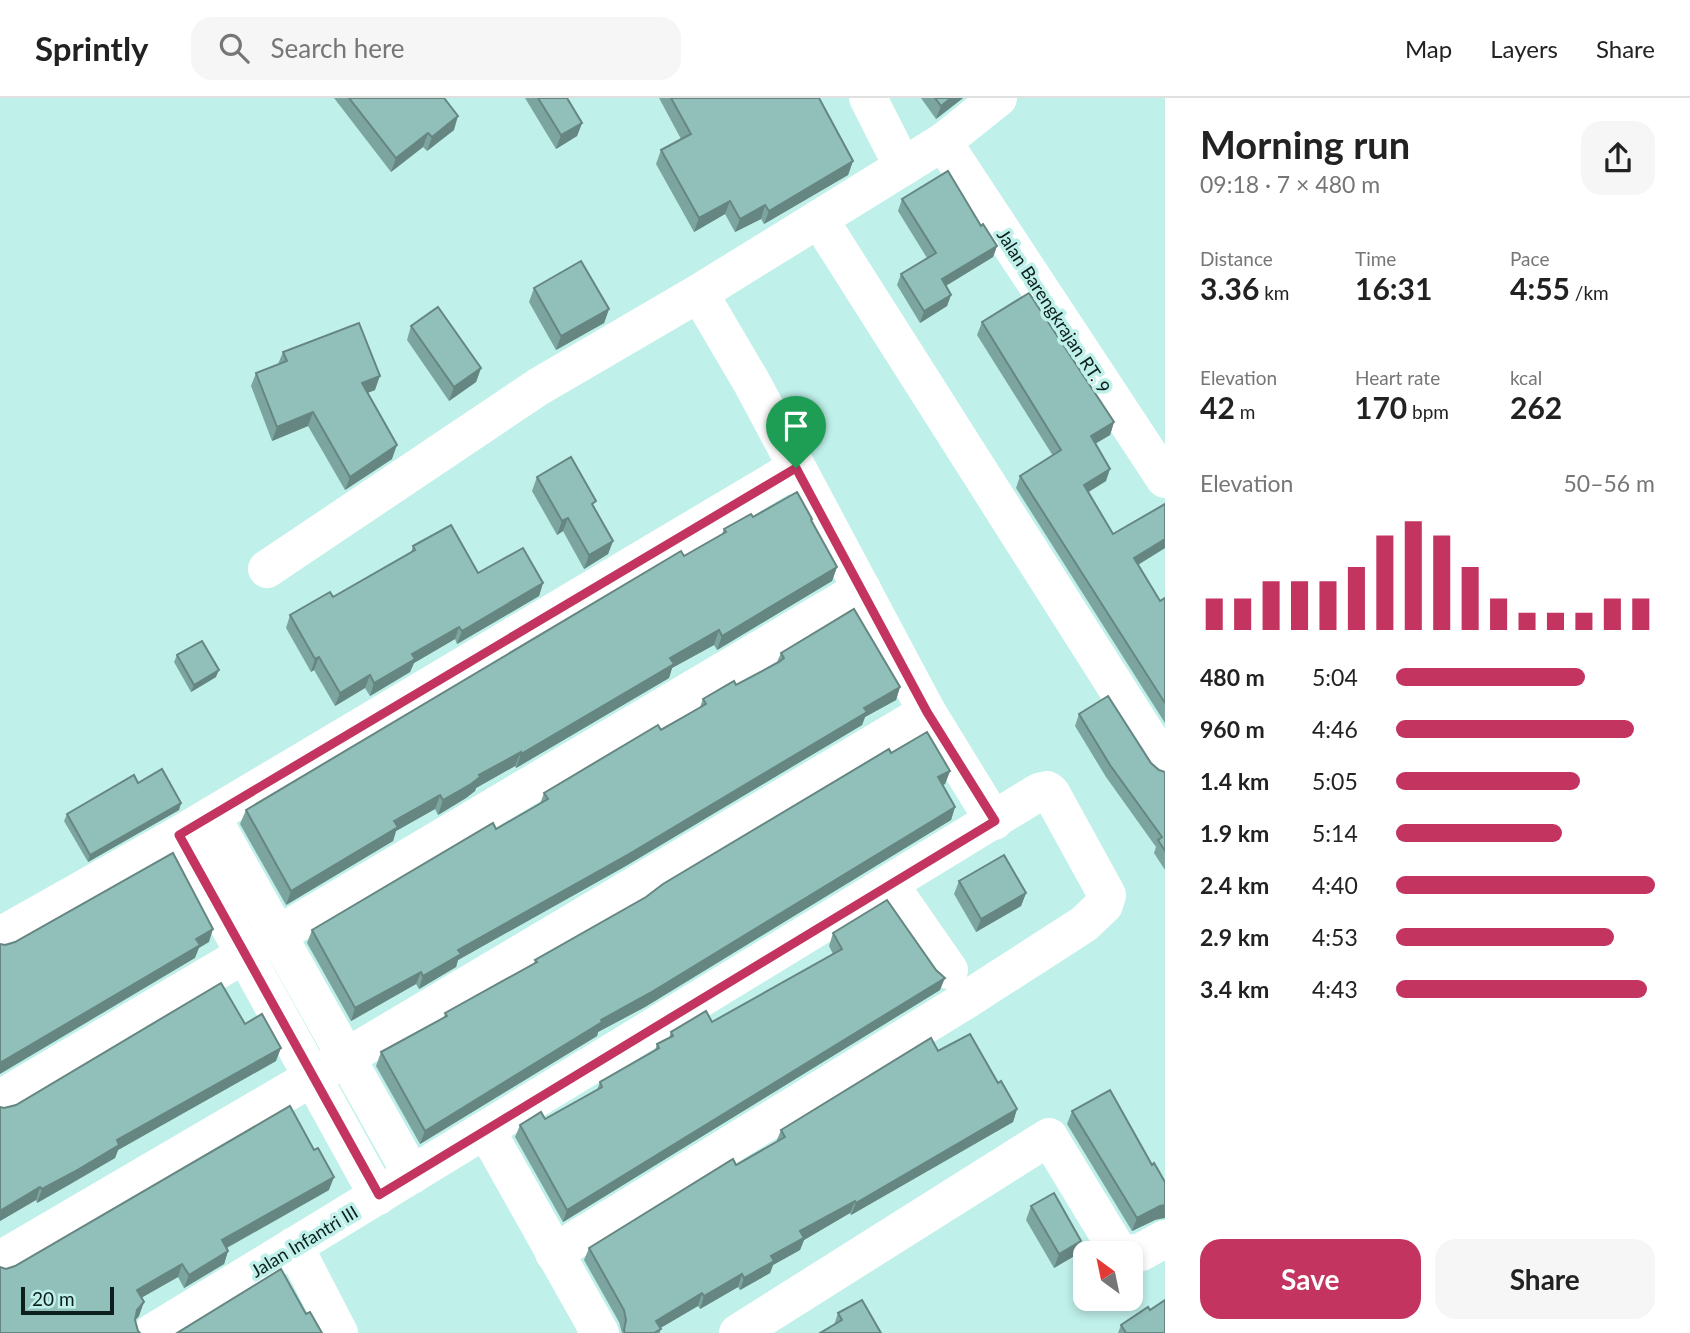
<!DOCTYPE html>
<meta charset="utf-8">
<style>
:root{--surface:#fff;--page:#f6f6f6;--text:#222;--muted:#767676;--line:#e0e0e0;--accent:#c33560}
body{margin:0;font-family:Lato,sans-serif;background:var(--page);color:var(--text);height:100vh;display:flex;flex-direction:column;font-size:26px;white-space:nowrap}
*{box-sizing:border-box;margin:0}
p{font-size:23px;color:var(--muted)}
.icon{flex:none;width:38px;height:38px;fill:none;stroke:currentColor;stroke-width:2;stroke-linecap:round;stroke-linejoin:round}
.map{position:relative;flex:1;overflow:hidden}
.side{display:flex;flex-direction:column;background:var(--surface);width:525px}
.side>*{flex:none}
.needle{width:46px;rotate:327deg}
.fabs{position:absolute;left:1073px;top:1143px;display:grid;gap:14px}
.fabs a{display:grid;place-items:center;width:70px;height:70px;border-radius:14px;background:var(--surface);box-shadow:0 4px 10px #0003;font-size:35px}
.scale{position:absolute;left:21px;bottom:18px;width:93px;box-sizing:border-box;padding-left:7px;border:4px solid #0c1f1d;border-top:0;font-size:19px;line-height:24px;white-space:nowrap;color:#0c1f1d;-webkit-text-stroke:5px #bff0ea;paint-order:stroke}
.pin{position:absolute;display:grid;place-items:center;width:60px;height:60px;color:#fff;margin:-72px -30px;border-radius:50% 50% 50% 0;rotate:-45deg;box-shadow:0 0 7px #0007}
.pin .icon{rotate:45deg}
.round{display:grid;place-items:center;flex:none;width:74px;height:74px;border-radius:21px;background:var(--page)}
.headline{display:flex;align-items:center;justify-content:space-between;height:119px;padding:0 35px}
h1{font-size:38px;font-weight:700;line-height:52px}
.metrics{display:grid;grid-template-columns:repeat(3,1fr);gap:10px;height:119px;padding:7px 35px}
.metrics div{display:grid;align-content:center}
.metrics b{font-size:30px;font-weight:700}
.metrics small{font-size:19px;font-weight:400}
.metrics p{font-size:19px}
.chart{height:196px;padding:14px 35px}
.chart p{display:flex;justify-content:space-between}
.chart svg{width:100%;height:126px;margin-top:7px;stroke:var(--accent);stroke-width:6}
.action{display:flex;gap:14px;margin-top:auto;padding:14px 35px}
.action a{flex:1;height:80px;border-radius:21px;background:var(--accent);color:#fff;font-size:28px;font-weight:700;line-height:80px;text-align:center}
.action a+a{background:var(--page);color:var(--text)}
ul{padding:0 35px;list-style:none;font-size:23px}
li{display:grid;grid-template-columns:112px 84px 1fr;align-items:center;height:52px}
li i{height:18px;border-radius:9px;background:var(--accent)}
header{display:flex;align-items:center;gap:42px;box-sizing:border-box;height:98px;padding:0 35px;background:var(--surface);border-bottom:2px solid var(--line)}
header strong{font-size:33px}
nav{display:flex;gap:38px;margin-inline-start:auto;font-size:24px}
.search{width:490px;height:63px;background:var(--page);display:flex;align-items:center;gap:18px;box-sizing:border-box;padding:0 24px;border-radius:21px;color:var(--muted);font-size:26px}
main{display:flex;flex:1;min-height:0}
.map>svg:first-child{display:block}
</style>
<header>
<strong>Sprintly</strong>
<div class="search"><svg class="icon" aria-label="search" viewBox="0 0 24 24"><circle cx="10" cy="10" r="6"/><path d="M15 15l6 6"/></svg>Search here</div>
<nav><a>Map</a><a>Layers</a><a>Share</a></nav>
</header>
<main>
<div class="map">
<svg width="1165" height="1235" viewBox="0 0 1165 1235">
<rect width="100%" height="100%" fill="#bff0ea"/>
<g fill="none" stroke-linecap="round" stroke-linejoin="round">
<g stroke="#fff" stroke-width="38">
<polyline points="868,0 903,69"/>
<polyline points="943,44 1165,381"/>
<polyline points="819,121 1165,666"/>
<polyline points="699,195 752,285 927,614 994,723"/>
<polyline points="267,471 538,289 699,195 943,44 998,0"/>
<polyline points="211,718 412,1077"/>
<polyline points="179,737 378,1098"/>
<polyline points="890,787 949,872"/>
<polyline points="0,838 179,737 796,370"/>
<polyline points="0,1001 862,491"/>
<polyline points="486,1032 600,1235"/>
<polyline points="294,1148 339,1235"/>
<polyline points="1130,1156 1141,1154 1165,1141"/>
<polyline points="0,1162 313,979 927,614"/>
<polyline points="152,1235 1039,694 1047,692 1051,695 1107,797 1104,807 1084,826 966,902 554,1155"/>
<polyline points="738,1235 1049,1039 1115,1148 1123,1155"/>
</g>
</g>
<g fill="#7da5a0">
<polygon points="334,0 444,0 454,32 427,53 423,49 391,74"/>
<polygon points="525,0 567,0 582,25 577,38 556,51"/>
<polygon points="659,0 819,0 853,63 848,77 764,126 761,121 735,134 725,116 694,134 656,66 661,52 681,41"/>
<polygon points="921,0 963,0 936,21"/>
<polygon points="902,101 981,128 997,148 993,159 946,188 951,197 947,208 920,225 897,187 901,176 927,160 898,113"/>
<polygon points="534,190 609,211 604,225 556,252 529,204"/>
<polygon points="982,224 1114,324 1110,337 1095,346 1106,383 1088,394 1113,436 1165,406 1165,450 1138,467 1160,503 1165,500 1165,625 1016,390 1020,378 1053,358 977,237"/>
<polygon points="411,228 481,270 476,284 449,303 407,242"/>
<polygon points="283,254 375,292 367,295 392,361 345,392 308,328 272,343 251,288 256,275 278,266"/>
<polygon points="537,379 594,409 613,443 608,456 584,471 563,433 557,437 532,393"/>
<polygon points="753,419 811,423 837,469 832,483 717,552 714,547 672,570 669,580 516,670 515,668 476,690 475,693 466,700 438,717 435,711 396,733 393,743 286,807 240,726 246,712 722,436 724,431"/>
<polygon points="413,448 478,475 543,485 539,498 457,546 455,541 414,565 410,574 370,598 365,590 335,608 314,572 311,574 286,530 290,517 333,499 411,454"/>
<polygon points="781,555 900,589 896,602 865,619 862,627 624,769 458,862 456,869 419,891 416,886 351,923 307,845 312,832 496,731 540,706 544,695 700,609 703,601 736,587 777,564"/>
<polygon points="177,557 216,579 191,594 174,564"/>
<polygon points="1079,616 1151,665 1159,672 1165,674 1165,772 1154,755 1156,749 1106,679 1075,628"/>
<polygon points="891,655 950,673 945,686 943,687 955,709 951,722 645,909 598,934 597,938 420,1046 376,968 381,954 444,919 445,915 534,866 535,862 646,799"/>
<polygon points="138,685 181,705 179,712 88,764 64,723 67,716"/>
<polygon points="959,783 1026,795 1021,808 976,834 954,796"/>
<polygon points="833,835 940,892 563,1124 515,1039 520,1027 545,1021 597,992 600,984 655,952 657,946 669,940 671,934 712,924 833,856 829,848"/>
<polygon points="245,926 276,963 118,1052 115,1060 69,1087 37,1105 36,1102 0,1123 0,1009 4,1010 16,1007"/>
<polygon points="938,953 998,985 1017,1011 1013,1024 851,1117 850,1115 804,1142 800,1152 773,1167 770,1175 740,1192 738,1189 700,1211 698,1208 660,1230 660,1235 622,1235 619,1224 584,1162 589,1150 776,1044 781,1032"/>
<polygon points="1072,1013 1155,1122 1132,1133 1067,1026"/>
<polygon points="329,1092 227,1150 228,1153 224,1166 184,1190 178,1179 141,1200 139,1218 135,1222 138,1233 6,1171"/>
<polygon points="1031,1108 1076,1157 1054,1170 1026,1122"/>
<polygon points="1150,1212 1165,1235 1118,1235 1121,1227"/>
<polygon points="838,1215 881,1235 834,1227"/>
</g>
<g fill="#668682">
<polygon points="951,0 963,0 936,21 941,8"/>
<polygon points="458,18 454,32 427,53 432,39"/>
<polygon points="582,25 577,38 556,51 561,37"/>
<polygon points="428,35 423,49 391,74 396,60"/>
<polygon points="853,63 848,77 764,126 769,113"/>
<polygon points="730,103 725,116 694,134 699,120"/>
<polygon points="765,107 761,121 735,134 740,121"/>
<polygon points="997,148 993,159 937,193 942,181"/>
<polygon points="951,197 947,208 920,225 924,213"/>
<polygon points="609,211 604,225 556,252 561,238"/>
<polygon points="481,270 476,284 449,303 454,289"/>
<polygon points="380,278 375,292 357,299 362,285"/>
<polygon points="313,314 308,328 272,343 277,329"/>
<polygon points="1114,324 1110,337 1086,351 1091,338"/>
<polygon points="397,347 392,361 345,392 350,379"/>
<polygon points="1110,371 1106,383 1079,400 1084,387"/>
<polygon points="568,420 563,433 557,437 562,423"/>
<polygon points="1165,441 1165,450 1129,472 1134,460"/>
<polygon points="613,443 608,456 584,471 589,457"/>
<polygon points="837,469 832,483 717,552 722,538"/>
<polygon points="543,485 539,498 457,546 462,533"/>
<polygon points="459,529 455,541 414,565 410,574 370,598 374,585 412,556"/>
<polygon points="719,532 714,547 672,570 669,580 516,670 521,656 670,560"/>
<polygon points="319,559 314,572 311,574 315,561"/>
<polygon points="219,572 216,579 191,594 194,587"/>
<polygon points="370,577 365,590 335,608 340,595"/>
<polygon points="900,589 896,602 865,619 862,627 624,769 458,862 456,869 419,891 423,878 458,852 864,610"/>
<polygon points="521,654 515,668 476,690 475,693 466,700 438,717 443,702 479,677"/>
<polygon points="950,673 945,686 934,692 938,679"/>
<polygon points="440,697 435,711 396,733 393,743 286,807 291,793 394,723"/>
<polygon points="181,705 179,712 88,764 90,757"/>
<polygon points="955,709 951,722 645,909 598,934 597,938 420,1046 425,1033 601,922"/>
<polygon points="1026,795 1021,808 976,834 981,821"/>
<polygon points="213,831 209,844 199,850 195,860 0,976 0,965 196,841"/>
<polygon points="421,874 416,886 351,923 355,910"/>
<polygon points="945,880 940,892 563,1124 567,1112"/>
<polygon points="281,950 276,963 118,1052 115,1060 37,1105 42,1091 117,1042"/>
<polygon points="1017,1011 1013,1024 851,1117 856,1105"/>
<polygon points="334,1079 329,1092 217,1155 222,1142"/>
<polygon points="40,1089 36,1102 0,1123 0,1113"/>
<polygon points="855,1103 850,1115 804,1142 800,1152 773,1167 770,1175 740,1192 744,1180 800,1133"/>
<polygon points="1165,1107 1165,1120 1155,1122 1132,1133 1137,1120 1160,1108"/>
<polygon points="1081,1143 1076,1157 1054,1170 1059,1156"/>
<polygon points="228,1153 224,1166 184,1190 189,1177"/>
<polygon points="182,1166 178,1179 132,1205 137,1192"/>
<polygon points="742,1176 738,1189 700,1211 704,1198"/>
<polygon points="702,1195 698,1208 652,1235 656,1223"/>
<polygon points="144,1204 139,1218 133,1225 137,1212"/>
</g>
<g fill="#91c0ba" stroke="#668682" stroke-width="2">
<polygon points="349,0 444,0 458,18 432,39 428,35 396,60"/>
<polygon points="538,0 567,0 582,25 561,37"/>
<polygon points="671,0 819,0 853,63 769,113 765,107 740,121 730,103 699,120 661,52 691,36"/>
<polygon points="935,0 951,0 941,8"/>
<polygon points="948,73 981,128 983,126 997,148 942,181 951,197 924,213 901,176 936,155 902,101"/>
<polygon points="581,163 609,211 561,238 534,190"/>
<polygon points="1029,195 1114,324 1091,338 1110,371 1084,387 1113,436 1165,406 1165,441 1134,460 1160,503 1165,500 1165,605 1020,378 1061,352 982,224"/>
<polygon points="438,209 481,270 454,289 411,228"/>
<polygon points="359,225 380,278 362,285 397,347 350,379 313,314 277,329 256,275 287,263 283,254"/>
<polygon points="571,359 596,403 592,406 613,443 589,457 568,420 562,423 537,379"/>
<polygon points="797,394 812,421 811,422 837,469 722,538 719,532 670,560 674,566 521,656 521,654 479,677 480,679 471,686 443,702 440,697 394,723 398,729 291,793 246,712 681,453 684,458 726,434 724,431 751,416 753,419"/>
<polygon points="451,427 478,475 523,450 543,485 462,533 459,529 412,556 415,561 374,585 370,577 340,595 319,559 315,561 290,517 330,494 333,499 415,452 413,448"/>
<polygon points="854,511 900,589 864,610 867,614 629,756 458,852 461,856 423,878 421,874 355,910 312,832 493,725 496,731 548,701 544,695 658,627 661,632 706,606 703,601 734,583 736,587 779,564 784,560 781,555"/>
<polygon points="202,543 219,572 194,587 177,557"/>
<polygon points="1108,598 1151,665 1159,672 1165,674 1165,753 1158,742 1162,739 1110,667 1079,616"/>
<polygon points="927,634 950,673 938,679 955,709 650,895 601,922 602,924 425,1033 381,954 447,918 445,915 537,864 535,862 646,799 663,786 889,651 891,655"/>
<polygon points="162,671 181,705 90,757 67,716 134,677 138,685"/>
<polygon points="173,755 213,831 196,841 200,847 0,965 0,846 5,847 15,844"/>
<polygon points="1004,757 1026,795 981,821 959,783"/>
<polygon points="887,802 936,872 945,880 567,1112 520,1027 541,1014 545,1021 602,989 600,984 659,950 657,946 673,938 671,934 706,913 712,924 842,851 833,835"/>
<polygon points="221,885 245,926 262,916 281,950 117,1042 119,1047 74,1074 42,1091 40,1089 0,1113 0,1009 4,1010 16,1007"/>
<polygon points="970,936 998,985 1001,983 1017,1011 856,1105 855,1103 800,1133 804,1140 771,1158 774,1163 744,1180 742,1176 704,1198 702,1195 656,1223 661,1231 654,1235 625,1235 624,1232 626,1222 624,1212 589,1150 733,1061 736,1067 785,1039 781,1032 931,940 938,953"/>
<polygon points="1110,992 1152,1067 1154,1065 1165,1084 1165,1107 1160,1108 1137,1120 1072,1013"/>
<polygon points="290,1008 314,1052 318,1050 334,1079 222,1142 228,1153 189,1177 182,1166 137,1192 144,1204 137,1212 135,1222 138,1233 140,1235 0,1235 0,1169 6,1171 15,1168"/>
<polygon points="1054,1095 1081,1143 1059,1156 1031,1108"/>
<polygon points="281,1171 306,1216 310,1214 322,1235 177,1235"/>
<polygon points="862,1202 881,1235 820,1235 842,1222 838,1215"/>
<polygon points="1165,1202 1165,1235 1126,1235 1121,1227 1148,1209 1150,1212"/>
</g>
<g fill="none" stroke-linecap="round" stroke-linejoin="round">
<g stroke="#fff" stroke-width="14">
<polygon id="route" points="796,370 927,614 995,723 379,1097 179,737"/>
</g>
<use href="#route" stroke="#c33560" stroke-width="9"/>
</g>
<g text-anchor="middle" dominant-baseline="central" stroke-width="7" stroke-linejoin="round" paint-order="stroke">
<g font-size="18" fill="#0c1f1d" stroke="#bff0ea">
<text transform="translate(1054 213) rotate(57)">Jalan Barengkrajan RT. 9</text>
<text transform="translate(304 1143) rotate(-31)">Jalan Infantri III</text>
</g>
</g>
</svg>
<div class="fabs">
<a><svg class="needle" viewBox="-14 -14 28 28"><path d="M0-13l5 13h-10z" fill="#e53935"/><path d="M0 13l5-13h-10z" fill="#767676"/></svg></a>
</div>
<div class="scale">20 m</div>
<div class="pin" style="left:796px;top:370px;background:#1e9e55"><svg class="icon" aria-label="arrive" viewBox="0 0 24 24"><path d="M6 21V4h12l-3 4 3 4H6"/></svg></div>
</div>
<section class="side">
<div class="headline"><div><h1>Morning run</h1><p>09:18 · 7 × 480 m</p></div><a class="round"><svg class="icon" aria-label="share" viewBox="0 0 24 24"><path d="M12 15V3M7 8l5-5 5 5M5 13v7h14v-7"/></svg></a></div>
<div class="metrics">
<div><p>Distance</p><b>3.36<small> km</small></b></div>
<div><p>Time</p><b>16:31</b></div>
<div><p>Pace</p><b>4:55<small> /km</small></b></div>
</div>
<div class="metrics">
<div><p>Elevation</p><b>42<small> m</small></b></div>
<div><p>Heart rate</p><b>170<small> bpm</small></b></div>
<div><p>kcal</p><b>262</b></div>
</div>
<div class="chart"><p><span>Elevation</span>50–56 m</p>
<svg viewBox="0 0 160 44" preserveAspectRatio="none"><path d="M5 44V33M15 44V33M25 44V27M35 44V27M45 44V27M55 44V22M65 44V11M75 44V6M85 44V11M95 44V22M105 44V33M115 44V38M125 44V38M135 44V38M145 44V33M155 44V33"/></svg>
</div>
<ul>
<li><b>480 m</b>5:04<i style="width:73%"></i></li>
<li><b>960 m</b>4:46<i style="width:92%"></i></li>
<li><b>1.4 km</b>5:05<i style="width:71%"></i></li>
<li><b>1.9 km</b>5:14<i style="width:64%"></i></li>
<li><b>2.4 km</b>4:40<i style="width:100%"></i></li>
<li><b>2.9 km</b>4:53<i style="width:84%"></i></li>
<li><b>3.4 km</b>4:43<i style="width:97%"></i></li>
</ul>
<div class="action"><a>Save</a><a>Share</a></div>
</section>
</main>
